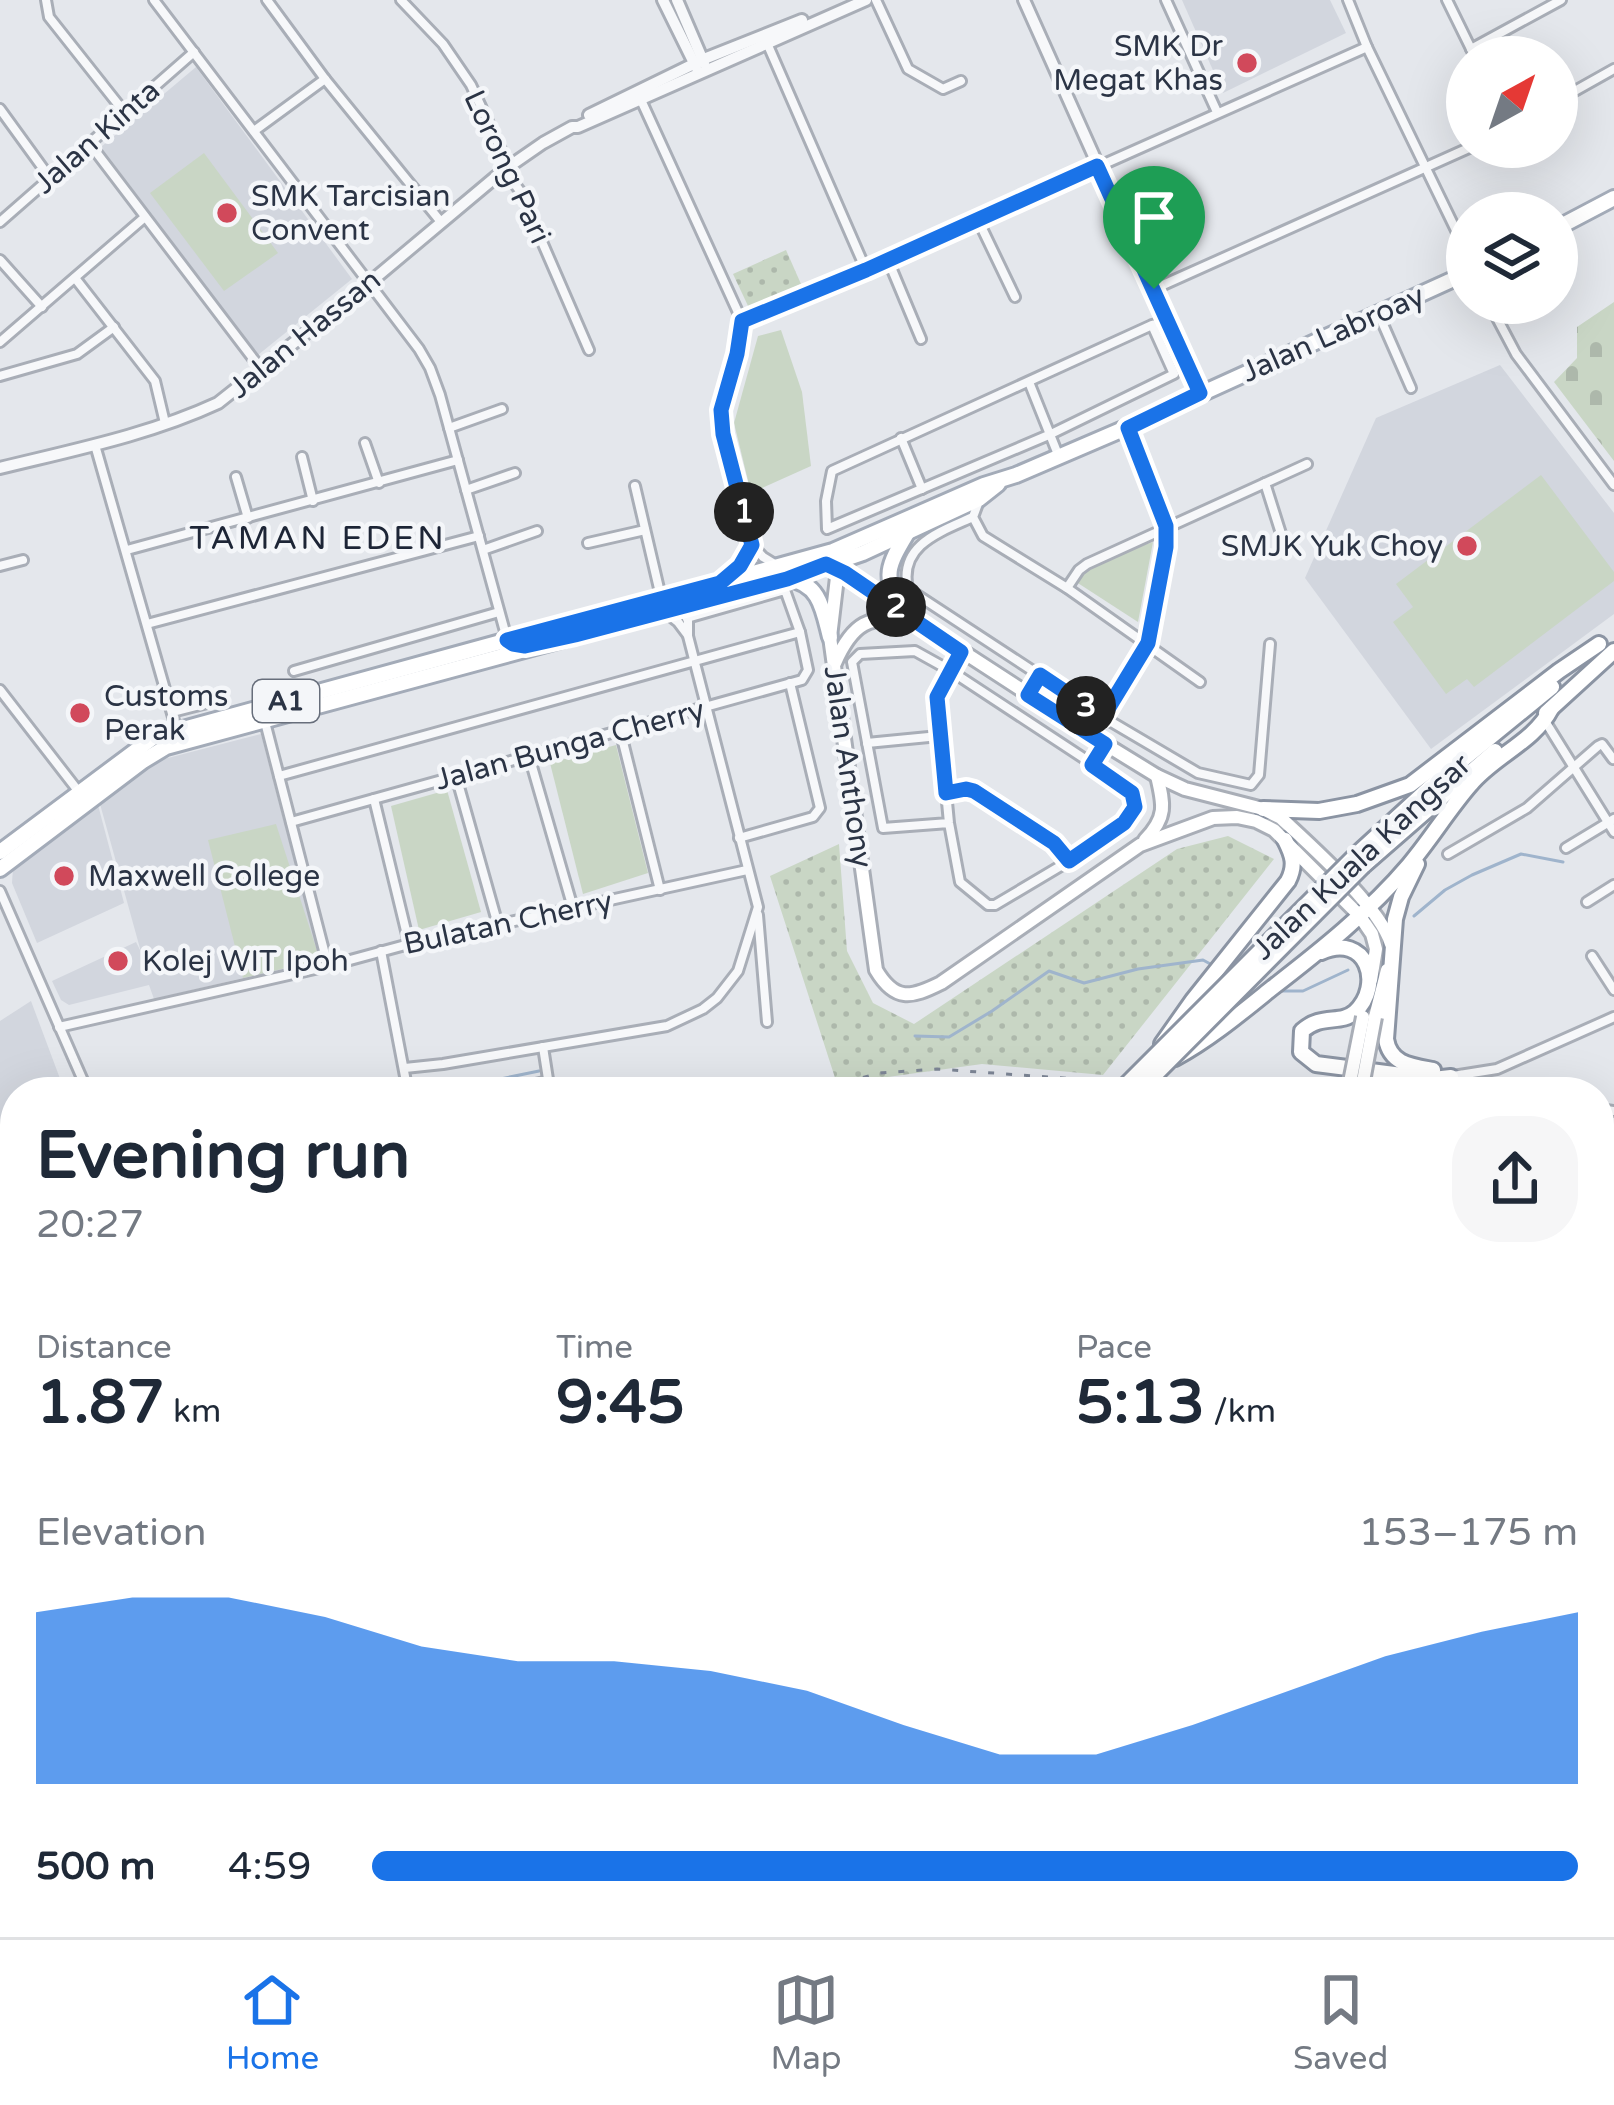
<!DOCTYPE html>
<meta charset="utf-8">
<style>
:root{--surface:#fff;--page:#f6f6f7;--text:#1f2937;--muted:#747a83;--line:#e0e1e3;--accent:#1a73e8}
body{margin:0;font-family:"Varela Round",sans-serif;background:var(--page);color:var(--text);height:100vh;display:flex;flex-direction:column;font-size:45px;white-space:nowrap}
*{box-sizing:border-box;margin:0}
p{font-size:39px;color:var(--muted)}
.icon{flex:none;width:66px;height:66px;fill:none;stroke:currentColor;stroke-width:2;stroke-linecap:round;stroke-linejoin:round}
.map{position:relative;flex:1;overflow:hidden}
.panel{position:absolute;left:0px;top:1077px;width:1614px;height:861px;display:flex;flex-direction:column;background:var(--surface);border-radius:48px 48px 0 0;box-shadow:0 12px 48px #0002}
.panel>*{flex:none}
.needle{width:78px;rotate:40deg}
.fabs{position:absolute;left:1446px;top:36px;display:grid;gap:24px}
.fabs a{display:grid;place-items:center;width:132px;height:132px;border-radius:50%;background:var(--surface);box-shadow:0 12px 48px #0002;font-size:60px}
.pin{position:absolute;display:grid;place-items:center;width:102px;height:102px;color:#fff;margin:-123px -51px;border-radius:50% 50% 50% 0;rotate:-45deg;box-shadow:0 0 12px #0007}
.pin .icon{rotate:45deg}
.km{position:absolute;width:60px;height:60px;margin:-30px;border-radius:50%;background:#222;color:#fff;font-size:33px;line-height:60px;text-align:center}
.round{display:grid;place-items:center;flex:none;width:126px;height:126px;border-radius:48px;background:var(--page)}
.headline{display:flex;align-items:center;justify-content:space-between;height:204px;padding:0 36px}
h1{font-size:66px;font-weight:700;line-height:90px}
.stats{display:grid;grid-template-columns:repeat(3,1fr);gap:18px;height:204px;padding:12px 36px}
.stats div{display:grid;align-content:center}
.stats b{font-size:60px;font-weight:700}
.stats small{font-size:33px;font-weight:400}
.stats p{font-size:33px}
.chart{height:336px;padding:24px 36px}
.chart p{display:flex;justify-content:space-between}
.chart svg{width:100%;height:216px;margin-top:12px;fill:var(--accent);opacity:.7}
ul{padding:0 36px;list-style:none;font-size:39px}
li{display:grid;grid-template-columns:192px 144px 1fr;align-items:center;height:90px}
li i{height:30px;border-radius:15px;background:var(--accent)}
.dock{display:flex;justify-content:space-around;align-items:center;height:168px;border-top:3px solid var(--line);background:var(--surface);font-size:33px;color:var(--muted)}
.dock a{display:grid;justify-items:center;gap:6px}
.dock .selected{color:var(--accent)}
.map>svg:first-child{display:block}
</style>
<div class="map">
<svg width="1614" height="1937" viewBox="0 0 1614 1937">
<defs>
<pattern id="grass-dots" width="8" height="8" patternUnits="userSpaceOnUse" patternTransform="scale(3)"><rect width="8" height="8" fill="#c9d6c5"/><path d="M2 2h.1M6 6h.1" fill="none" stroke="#adb8ab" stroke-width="1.8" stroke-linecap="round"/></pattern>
<pattern id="forest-firs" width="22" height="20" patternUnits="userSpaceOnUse" patternTransform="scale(3)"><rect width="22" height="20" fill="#c9d6c5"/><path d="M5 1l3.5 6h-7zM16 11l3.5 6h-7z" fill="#adb8ab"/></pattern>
<pattern id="cemetery-stones" width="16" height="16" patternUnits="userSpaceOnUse" patternTransform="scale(3)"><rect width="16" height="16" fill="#c9d6c5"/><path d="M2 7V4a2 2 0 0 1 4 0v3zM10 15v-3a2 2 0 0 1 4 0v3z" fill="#adb8ab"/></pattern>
<pattern id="water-rules" width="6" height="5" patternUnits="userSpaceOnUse" patternTransform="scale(3)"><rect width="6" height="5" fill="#9fb4cc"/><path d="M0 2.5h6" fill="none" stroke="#8293a7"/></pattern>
</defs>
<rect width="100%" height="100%" fill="#e4e7ec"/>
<g fill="#d2d6de">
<polygon points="1182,0 1330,0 1346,33 1223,93"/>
<polygon points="196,67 352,279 258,355 101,147"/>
<polygon points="1500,365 1614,513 1614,614 1431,749 1305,578 1376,418"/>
<polygon points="261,734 320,960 154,999 149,985 69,1005 61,1000 52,981 136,942 141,952 100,804 160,760"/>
<polygon points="98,805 124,903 37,943 12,883 13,868"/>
<polygon points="31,1001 65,1092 15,1092 15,1536 0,1546 0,1021"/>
<polygon points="15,1896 15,1923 381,1923 378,1937 0,1937 0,1904"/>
<polygon points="418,1923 474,1923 512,1931 516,1937 418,1937"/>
<polygon points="577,1923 694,1923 697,1937 548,1937"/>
</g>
<g fill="url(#grass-dots)">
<polygon points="786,250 801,284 749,308 733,274"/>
<polygon points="1228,836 1274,859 1103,1075 982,1064 837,1084 770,876 839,844 847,951 873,1003 914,1024 1177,849"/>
</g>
<polygon fill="url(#forest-firs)" points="1614,1412 1614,1656 1599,1640 1599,1413"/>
<polygon fill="url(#cemetery-stones)" points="1614,302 1614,461 1554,382 1577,358 1577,327"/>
<g fill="#c9d6c5">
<polygon points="204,153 278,253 224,291 150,193"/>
<polygon points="781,330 802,392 811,466 751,493 734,423 758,336"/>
<polygon points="1541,475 1614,572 1614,581 1474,687 1467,679 1446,694 1393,622 1413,607 1396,584"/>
<polygon points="1153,542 1138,622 1067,576 1083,566"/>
<polygon points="616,745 648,873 583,894 550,763"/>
<polygon points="447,790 481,912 419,930 391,806"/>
<polygon points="276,824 320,960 243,978 208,840"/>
<polygon points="15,1907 15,1923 53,1923 68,1937 0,1937 0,1917"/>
</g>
<polygon fill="url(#water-rules)" points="1218,1923 1563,1923 1376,1937 1146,1937"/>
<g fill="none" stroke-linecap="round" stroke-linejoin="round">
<g stroke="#9fb4cc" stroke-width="3">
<polyline points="1414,916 1445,890 1472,875 1521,854 1563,862"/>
<polyline points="1277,991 1303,991 1348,970"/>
<polyline points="915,1036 949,1037 992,1011 1049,971 1084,983 1138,969 1203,960 1214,966"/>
<polyline points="437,1092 539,1071"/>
<polyline points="0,1185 15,1182"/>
</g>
<g stroke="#a9aeb7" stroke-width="14">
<g id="minor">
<polyline points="46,0 49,17 125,113"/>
<polyline points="154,0 419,349 430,368 440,395 507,639"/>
<polyline points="267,0 325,79 441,222"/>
<polyline points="401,0 443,44 471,85 502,152 504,170 520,191 589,350"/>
<polyline points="876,0 908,69 943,89 961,81"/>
<polyline points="1166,0 1217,112"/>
<polyline points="1348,0 1367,47 1467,253"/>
<polyline points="1447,0 1475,57"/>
<polyline points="767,43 866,270"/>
<polyline points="1471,49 1561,0"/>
<polyline points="641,100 742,321 738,354 721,410 723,434 752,545 763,557 776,565"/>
<polyline points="1557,101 1614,69"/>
<polyline points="0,109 50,178"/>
<polyline points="254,131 325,79"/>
<polyline points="90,144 261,369"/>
<polyline points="978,220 1015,297"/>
<polyline points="0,222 194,52"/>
<polyline points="0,260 42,307"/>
<polyline points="888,260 921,339"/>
<polyline points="75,278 155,381 165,423"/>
<polyline points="1154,289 1471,147"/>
<polyline points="1489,303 1516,354 1614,485"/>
<polyline points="1379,315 1411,388"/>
<polyline points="742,321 866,270 1367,47"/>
<polyline points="1152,325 1174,374 1051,434 827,529 826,501 832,471 1152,325 1167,321"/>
<polyline points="0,342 145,217"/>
<polyline points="0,376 77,354 114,327"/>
<polyline points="1029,382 1059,457"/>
<polyline points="449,428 502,409"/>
<polyline points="901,438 922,489"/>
<polyline points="365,443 379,483"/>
<polyline points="95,445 177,731"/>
<polyline points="302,457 313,501"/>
<polyline points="236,477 248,518"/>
<polyline points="1265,483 1284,543"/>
<polyline points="635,486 661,597"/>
<polyline points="466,490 515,473"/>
<polyline points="979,501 973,517 983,536 1067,588 1200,682"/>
<path d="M973 517C940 532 898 545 908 589L1103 717 1198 773 1251 785 1259 775 1270 644"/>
<polyline points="588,543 645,530"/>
<polyline points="127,550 458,460"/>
<polyline points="483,550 537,531"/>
<polyline points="0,566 23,560"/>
<polyline points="730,574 744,560 752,545"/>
<polyline points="1067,588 1079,570 1087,564 1307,464"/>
<polyline points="664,611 678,622 687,634"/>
<polyline points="147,624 479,536"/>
<polyline points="294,671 499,612"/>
<polyline points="0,690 79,792"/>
<polyline points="172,712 219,700"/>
<polyline points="1103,717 1148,643 1166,547 1166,526 1128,429"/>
<polyline points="1545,721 1614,832"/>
<polyline points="265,722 328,966"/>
<polyline points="620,730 660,890"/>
<polyline points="867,743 939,736"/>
<polyline points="529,756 573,908"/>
<polyline points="1092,765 1105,744"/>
<polyline points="279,776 800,632"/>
<polyline points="456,776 498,925"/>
<polyline points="946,793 966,789 974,791 1054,843 1069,861"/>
<polyline points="374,799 409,943"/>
<polyline points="291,822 802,680 808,670 800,632 785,590 687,618"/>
<path d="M949 823 883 828 852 662 860 654 915 651 951 671 1126 786C1139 798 1135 811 1124 823L1069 861 995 905H988L960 882 949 823 937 697 961 652"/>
<polyline points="739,838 813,817 820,808 790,683"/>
<polyline points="1566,848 1614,819"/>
<polyline points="1448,854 1527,808 1598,746 1602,744 1613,759"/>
<polyline points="0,891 88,1092"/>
<polyline points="1587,902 1614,885"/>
<polyline points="758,915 767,1022"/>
<polyline points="381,951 408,1092"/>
<polyline points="1592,956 1614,990"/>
<polyline points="59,1027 328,966 409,944 747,870"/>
<polyline points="543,1047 550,1092"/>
<polyline points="405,1068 443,1064 667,1026 703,1009 717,998 738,971 758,907 688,636 688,621 682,606"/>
<polyline points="1461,1075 1472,1092"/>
<polyline points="1453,1076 1497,1069 1614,1017"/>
<polyline points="501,1092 548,1081"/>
<polyline points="1599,1109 1614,1111"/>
<polyline points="1599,1649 1614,1667"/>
<polyline points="701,1923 704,1937"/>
<polyline points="791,1923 794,1937"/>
<polyline points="524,1936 550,1923"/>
<polyline points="843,1937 892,1923"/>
</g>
</g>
<g stroke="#a9aeb7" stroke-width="16">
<g id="tertiary">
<polyline points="663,0 696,67"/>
<polyline points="677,0 704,63"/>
<polyline points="1024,0 1200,393"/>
<polyline points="589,115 704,59 802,20"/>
<path d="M0 468C73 450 149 435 218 403L368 284 504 170 543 143 572 127H578L866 0"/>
<polyline points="884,1937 940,1923"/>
</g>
</g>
<g stroke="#a9aeb7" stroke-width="18">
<g id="secondary">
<path d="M844 556 838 569 830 637 876 970C895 1002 911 998 941 983L1140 845 1213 818 1237 817 1256 821 1274 830 1359 915 1372 934 1376 949 1371 980"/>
<path d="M831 566 1105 744 1157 776 1185 789 1263 809 1281 818C1311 846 1380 907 1391 944"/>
<path d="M835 663C852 624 869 613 912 622"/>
<path d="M1145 840C1167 817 1164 805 1157 776"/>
<polyline points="1375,1017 1387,970"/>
<polyline points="1599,1773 1614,1796"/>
<polyline points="1599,1814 1614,1837"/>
<polyline points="410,1923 410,1937"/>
<polyline points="384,1937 388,1923"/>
<polyline points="398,1937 401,1923"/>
</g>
</g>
<g stroke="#a3abb8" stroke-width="20">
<g id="primary">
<polyline points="1557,228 1614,198"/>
<path d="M788 579C820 583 823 610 830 637"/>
<path d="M901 610C881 574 889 564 909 530"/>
<polyline points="0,852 154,737 833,551 984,485 1016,475 1128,427 1467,273"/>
<polyline points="0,869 143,761 166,747 787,579 863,553 979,499 998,484"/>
</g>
</g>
<g stroke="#8b94a3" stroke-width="20">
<g id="trunk">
<polyline points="1546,713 1614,651"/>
<polyline points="1263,809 1319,811 1357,804 1410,785 1559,671 1599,644"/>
<polyline points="1356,855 1438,780 1552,687"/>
<path d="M1417 864 1401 897 1395 919 1386 1039C1390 1064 1411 1066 1433 1070"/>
<polyline points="1363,866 1495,751"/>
<path d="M1321 952C1367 932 1384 985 1355 1012 1340 1025 1322 1013 1302 1031L1301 1052 1316 1064 1433 1079 1451 1077"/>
<path d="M1162 1044 1193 1000 1288 881C1296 865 1293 856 1285 840"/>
<path d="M1175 1058C1210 1039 1241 1013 1272 988 1320 951 1370 911 1409 865 1431 839 1449 809 1471 784 1494 756 1534 742 1551 709"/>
<polyline points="0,1842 15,1842"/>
<polyline points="0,1854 15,1851"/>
<polyline points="0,1864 15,1862"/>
<polyline points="0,1877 15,1871"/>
</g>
</g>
<use href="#minor" stroke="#f7f8fa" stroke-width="8"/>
<use href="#tertiary" stroke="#f7f8fa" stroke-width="10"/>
<use href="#secondary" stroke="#fff" stroke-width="12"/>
<use href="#primary" stroke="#fff" stroke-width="14"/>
<use href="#trunk" stroke="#fff" stroke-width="14"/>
<g stroke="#7d8696" stroke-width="3" stroke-dasharray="6 12" stroke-linecap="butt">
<polyline points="811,1092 879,1073 937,1069 1229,1090"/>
<polyline points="1599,1201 1614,1208"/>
<polyline points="0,1251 15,1252"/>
<polyline points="0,1354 15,1344"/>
<polyline points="0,1449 15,1438"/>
<polyline points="0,1613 15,1604"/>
<polyline points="0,1643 15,1633"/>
</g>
<g stroke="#a9aeb7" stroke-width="16" stroke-linecap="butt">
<polyline id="tertiary-bridge" points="0,1597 15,1615"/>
</g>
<g stroke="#a9aeb7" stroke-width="18" stroke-linecap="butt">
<g id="secondary-bridge">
<polyline points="1348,1092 1363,1017"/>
<polyline points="1361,1092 1375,1017"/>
</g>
</g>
<g stroke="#8b94a3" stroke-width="20" stroke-linecap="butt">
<g id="trunk-bridge">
<polyline points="1119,1092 1356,855"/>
<polyline points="1138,1092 1363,866"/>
</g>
</g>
<use href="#tertiary-bridge" stroke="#f7f8fa" stroke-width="10"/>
<use href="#secondary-bridge" stroke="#fff" stroke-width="12"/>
<use href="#trunk-bridge" stroke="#fff" stroke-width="14"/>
</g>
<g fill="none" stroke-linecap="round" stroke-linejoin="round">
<g stroke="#fff" stroke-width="24">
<polygon id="route" points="1097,166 1200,393 1128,428 1166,526 1166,547 1148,643 1103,717 1040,675 1028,695 1105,744 1092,765 1132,793 1135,807 1124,823 1069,861 1054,843 974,791 966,789 946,793 937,697 961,652 845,573 826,564 787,579 575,635 525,646 513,644 507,640 720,583 740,566 752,545 723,434 721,410 737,354 742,321 866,270"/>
</g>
<use href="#route" stroke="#1a73e8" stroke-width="15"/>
</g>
<g fill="#d1495b" stroke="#f4f6f9" stroke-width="4.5">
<circle cx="1247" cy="63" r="12"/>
<circle cx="227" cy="213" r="12"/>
<circle cx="1467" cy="546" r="12"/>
<circle cx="80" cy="713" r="12"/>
<circle cx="64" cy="876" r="12"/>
<circle cx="118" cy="961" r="12"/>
</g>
<g text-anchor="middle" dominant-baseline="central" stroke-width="9" stroke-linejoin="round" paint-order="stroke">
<rect fill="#f4f6f9" stroke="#676e7b" stroke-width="3" x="253" y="680" width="66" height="42" rx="9"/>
<g font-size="27" font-weight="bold" fill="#2b3445">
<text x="286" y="701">A1</text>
</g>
<g font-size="30" fill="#2b3445" stroke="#f4f6f9" text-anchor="start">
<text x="1223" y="46" text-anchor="end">SMK Dr<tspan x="1223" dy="34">Megat Khas</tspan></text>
<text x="251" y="196">SMK Tarcisian<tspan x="251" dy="34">Convent</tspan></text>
<text x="1443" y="546" text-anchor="end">SMJK Yuk Choy</text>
<text x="104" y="696">Customs<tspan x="104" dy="34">Perak</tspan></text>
<text x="88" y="876">Maxwell College</text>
<text x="142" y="961">Kolej WIT Ipoh</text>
</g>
<g font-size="30" fill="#2b3445" stroke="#f4f6f9">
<text transform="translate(97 137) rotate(-41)">Jalan Kinta</text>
<text transform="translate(507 167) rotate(65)">Lorong Pari</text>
<text transform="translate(305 334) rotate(-39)">Jalan Hassan</text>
<text transform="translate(1333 334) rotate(-24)">Jalan Labroay</text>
<text transform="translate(570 745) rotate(-15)">Jalan Bunga Cherry</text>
<text transform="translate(848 767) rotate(82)">Jalan Anthony</text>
<text transform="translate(1362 857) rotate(-43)">Jalan Kuala Kangsar</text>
<text transform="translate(508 923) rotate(-12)">Bulatan Cherry</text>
</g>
<g font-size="33" letter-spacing="3" fill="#1d2536" stroke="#f4f6f9">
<text x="318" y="538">TAMAN EDEN</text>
</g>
</g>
</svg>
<div class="fabs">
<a><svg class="needle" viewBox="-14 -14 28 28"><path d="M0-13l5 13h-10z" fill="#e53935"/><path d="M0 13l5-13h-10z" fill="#747a83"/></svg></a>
<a><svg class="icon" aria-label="layers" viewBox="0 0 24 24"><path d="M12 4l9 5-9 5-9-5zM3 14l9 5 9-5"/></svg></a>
</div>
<div class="pin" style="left:1154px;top:289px;background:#1e9e55"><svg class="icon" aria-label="arrive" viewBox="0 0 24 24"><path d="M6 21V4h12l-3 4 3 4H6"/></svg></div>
<b class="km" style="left:744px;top:512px">1</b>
<b class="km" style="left:896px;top:607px">2</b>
<b class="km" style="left:1086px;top:706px">3</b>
<section class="panel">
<div class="headline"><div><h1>Evening run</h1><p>20:27</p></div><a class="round"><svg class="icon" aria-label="share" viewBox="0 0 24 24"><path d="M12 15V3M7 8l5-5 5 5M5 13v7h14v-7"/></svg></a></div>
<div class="stats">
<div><p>Distance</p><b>1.87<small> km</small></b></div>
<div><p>Time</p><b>9:45</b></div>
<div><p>Pace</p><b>5:13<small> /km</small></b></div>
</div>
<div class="chart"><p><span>Elevation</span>153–175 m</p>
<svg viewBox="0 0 160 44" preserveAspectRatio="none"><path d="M0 44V9L10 6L20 6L30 10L40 16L50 19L60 19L70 21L80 25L90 32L100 38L110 38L120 32L130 25L140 18L150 13L160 9V44z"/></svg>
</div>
<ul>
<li><b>500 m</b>4:59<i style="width:100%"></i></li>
</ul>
</section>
</div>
<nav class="dock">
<a class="selected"><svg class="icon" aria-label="home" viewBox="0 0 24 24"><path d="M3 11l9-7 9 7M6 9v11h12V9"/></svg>Home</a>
<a><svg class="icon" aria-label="map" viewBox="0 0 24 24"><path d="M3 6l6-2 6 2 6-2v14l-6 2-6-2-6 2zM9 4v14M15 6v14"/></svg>Map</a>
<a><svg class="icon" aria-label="saved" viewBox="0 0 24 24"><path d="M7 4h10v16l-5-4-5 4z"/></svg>Saved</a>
</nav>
